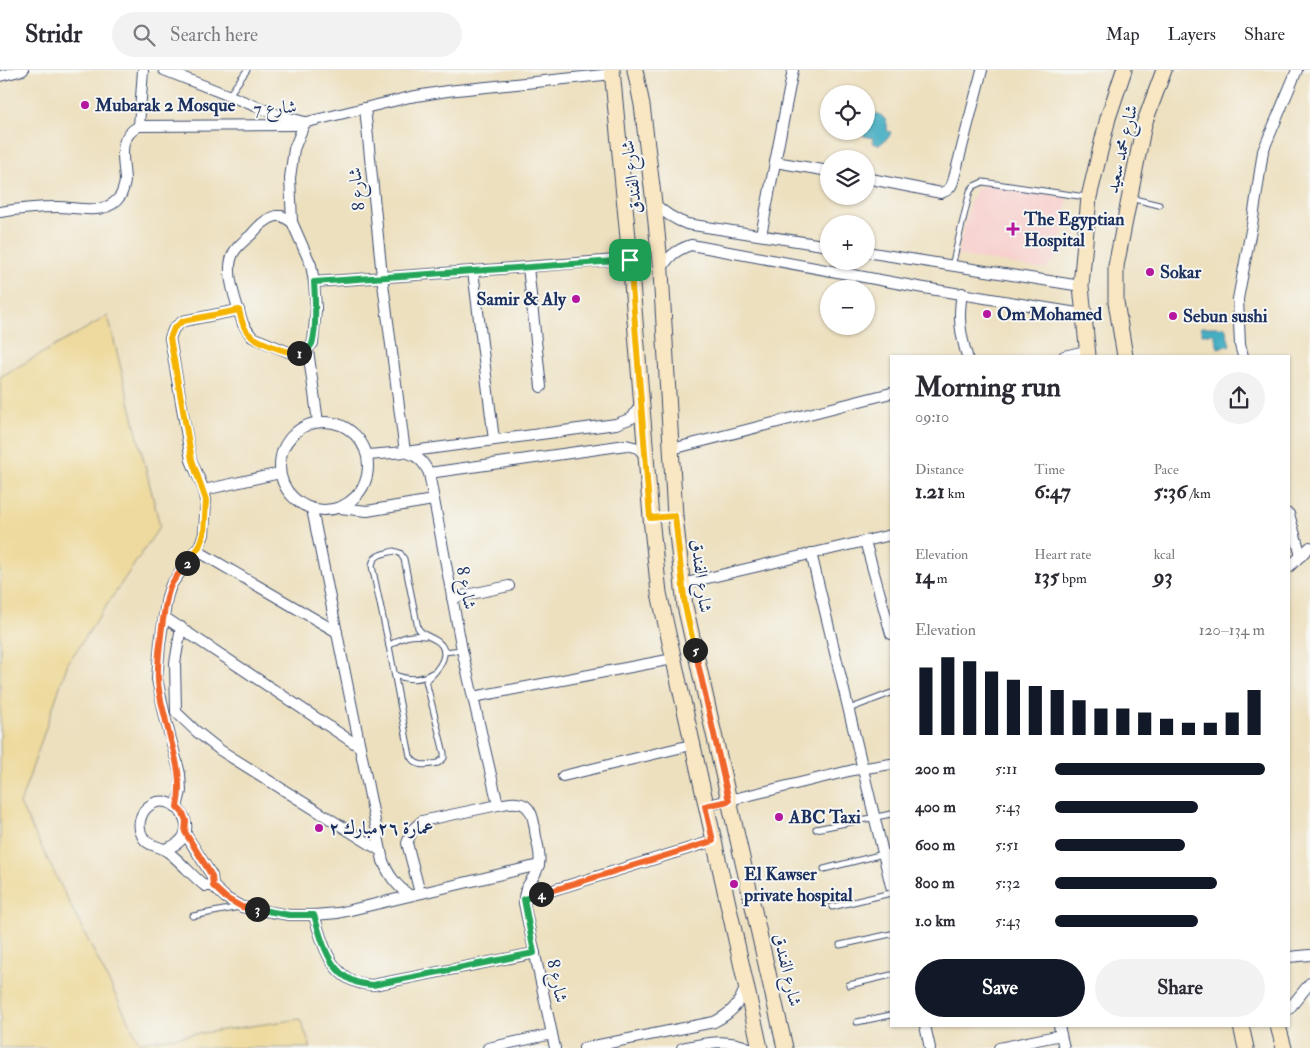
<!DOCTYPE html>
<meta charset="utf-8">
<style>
:root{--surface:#fff;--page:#f2f2f3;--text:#2b2b33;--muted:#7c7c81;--line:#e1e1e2;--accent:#111827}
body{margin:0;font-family:"IM FELL Double Pica",Amiri,serif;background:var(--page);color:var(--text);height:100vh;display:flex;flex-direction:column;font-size:19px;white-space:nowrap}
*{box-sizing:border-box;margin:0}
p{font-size:16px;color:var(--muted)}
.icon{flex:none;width:28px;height:28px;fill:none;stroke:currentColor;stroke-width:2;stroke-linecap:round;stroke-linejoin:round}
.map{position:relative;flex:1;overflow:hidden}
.panel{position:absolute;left:890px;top:285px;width:400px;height:672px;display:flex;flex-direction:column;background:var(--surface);border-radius:0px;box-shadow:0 1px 4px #0004}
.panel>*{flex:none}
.fabs{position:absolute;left:820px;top:15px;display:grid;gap:10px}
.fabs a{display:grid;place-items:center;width:55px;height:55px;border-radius:50%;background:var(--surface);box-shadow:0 1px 4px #0004;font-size:25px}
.pin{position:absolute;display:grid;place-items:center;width:42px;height:42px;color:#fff;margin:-21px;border-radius:10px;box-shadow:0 2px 8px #0006}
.km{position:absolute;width:25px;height:25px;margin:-12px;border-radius:50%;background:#222;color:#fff;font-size:14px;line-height:25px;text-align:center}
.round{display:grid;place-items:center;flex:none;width:52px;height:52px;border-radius:26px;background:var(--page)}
.summary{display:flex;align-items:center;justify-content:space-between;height:85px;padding:0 25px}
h1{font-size:28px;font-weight:800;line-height:38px}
.metrics{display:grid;grid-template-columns:repeat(3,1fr);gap:8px;height:85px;padding:5px 25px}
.metrics div{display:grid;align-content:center}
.metrics b{font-size:21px;font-weight:800}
.metrics small{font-size:14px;font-weight:400}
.metrics p{font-size:14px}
.chart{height:140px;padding:10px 25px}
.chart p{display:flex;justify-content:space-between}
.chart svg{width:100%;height:90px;margin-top:5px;stroke:var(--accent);stroke-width:6}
.primary-button{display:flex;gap:10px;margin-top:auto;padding:10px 25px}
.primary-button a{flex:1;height:58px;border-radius:30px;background:var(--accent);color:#fff;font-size:20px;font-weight:800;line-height:58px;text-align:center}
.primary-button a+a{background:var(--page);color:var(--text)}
ul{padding:0 25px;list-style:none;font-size:16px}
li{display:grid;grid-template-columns:80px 60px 1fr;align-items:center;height:38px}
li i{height:12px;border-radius:6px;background:var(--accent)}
header{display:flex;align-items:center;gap:30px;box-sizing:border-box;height:70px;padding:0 25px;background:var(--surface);border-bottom:1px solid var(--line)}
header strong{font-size:24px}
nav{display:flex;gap:28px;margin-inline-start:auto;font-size:18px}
.search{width:350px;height:45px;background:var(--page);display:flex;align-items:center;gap:12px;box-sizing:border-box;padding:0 18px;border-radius:28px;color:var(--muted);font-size:19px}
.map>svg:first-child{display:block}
</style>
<header>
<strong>Stridr</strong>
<div class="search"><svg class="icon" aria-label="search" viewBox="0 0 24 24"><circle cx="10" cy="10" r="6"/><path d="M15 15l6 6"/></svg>Search here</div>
<nav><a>Map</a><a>Layers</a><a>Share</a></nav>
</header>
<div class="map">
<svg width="1310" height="978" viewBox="0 0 1310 978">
<rect width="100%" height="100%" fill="#f6f6f2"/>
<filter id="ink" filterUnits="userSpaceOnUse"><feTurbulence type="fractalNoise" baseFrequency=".02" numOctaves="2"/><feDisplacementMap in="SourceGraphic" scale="10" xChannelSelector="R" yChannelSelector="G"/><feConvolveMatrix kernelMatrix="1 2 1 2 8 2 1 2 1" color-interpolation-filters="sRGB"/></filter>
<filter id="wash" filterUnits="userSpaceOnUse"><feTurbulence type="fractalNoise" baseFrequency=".0096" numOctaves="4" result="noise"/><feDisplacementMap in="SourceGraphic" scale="20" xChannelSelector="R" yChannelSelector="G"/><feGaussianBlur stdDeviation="1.12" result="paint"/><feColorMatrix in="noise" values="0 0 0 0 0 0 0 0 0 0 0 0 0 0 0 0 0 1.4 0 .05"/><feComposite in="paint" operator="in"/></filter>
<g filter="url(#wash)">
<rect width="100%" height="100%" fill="#ede0bf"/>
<polygon fill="#f7d0ce" points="985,113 1068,128 1059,184 1053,192 1046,198 1035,198 957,185 970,133 975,121"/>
<polygon fill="#eeda9e" stroke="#84847e" points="108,246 160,456 68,593 20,734 139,972 300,949 311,978 0,978 0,307"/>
<g fill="#44aec2" stroke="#306e90">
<path d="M866 38 873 39V43C883 44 889 51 887 61L891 62 889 67 879 75 873 73V68L864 66 860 62 866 61Z"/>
<polygon points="1201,257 1225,257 1230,275 1218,278 1214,264 1202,264"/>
</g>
</g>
<g filter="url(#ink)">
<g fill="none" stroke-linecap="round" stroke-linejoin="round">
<g stroke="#3a4a6d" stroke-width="7">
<g id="lane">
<polyline points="229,25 247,0"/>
<polyline points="1130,128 1159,135"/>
<polyline points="952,196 970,121 974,116 983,112 1086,127"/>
<path d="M394 481 400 483 404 489 418 558C423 566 430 566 437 571 454 583 436 602 426 611L444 683V688L438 693C426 695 417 698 410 686L389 576 372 496C373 484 384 484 394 481Z"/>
<path d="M389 576C401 567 411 564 425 566"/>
<polyline points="444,582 462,580"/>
<path d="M395 605C408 610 420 611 432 603"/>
<polyline points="849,639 891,623"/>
<polyline points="816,759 891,744"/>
<polyline points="824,799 891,782"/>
<polyline points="832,837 891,823"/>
<polyline points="193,846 239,837"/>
<polyline points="840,875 891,864"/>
<polyline points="849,915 891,905"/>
<polyline points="857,952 891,945"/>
</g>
</g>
<g stroke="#3a4a6d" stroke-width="12">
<g id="street">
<polyline points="164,0 278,45 305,52 294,79 290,108 292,152"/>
<polyline points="0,6 23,0"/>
<path d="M365 38 382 206 405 382C418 386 423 391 429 403L462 580 498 735C504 734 511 732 517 733 534 734 534 755 536 767 538 776 541 786 539 794 536 810 523 813 524 833L555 978"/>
<polyline points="139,56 143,0"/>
<polyline points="775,92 829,101"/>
<path d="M866 108 941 123C950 120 952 116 954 108L982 0"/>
<path d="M654 133C664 143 673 149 687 154L829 176"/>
<path d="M0 142C19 139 38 137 57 137 79 137 107 147 121 125 123 120 125 115 125 110 124 89 116 68 139 56L295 55 410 27 447 21 613 4"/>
<path d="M276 146H282L292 152 311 195 314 212 316 238 313 273 304 282 291 283 252 267 243 254C237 234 223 200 234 182 238 175 245 170 251 165 258 157 265 149 276 146Z"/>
<polyline points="761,165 793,0"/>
<polyline points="866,182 1081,216"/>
<polyline points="528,197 541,317"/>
<path d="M661 201C667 187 676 180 691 175L918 217 1083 244"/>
<polyline points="314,212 473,201"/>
<path d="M962 223C958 247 960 263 967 286"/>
<polyline points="308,280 318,352"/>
<polyline points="1064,286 1086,281"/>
<polyline points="1243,286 1240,275 1238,229 1252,155 1263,81 1297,0"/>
<circle cx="324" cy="396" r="44"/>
<polyline points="494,370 473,201 630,189"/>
<polyline points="672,379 891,323"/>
<polyline points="368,385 405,382 616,354 632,348 641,334"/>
<polyline points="429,403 626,375 638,378 646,387"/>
<polyline points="204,420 280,403"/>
<polyline points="340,438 367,441 433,430"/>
<path d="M312 439 383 791C389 806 396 815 409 825"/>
<polyline points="1289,444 1301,486"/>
<polyline points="865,471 891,564"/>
<polyline points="196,480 337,562"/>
<polyline points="811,483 891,816"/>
<polyline points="1289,497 1310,477"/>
<polyline points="682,514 891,465"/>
<polyline points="452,528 509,516"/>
<polyline points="164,547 360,677"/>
<polyline points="181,557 175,593 176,642 196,661 220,680 381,781"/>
<polyline points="473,627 673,589"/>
<polyline points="563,706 691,675"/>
<polyline points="705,736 853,700 891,694"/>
<polyline points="177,737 181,721 180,704 165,647 157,609 160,573 167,527 171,515 199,477 204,464 206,430 204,420 191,390 170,268 174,258 183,251 239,240"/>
<polyline points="185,763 212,806 213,816"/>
<path d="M164 779C213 767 169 709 144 741 140 747 138 756 141 763 146 777 155 774 165 780 177 787 193 807 205 816H213L226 828 242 837 289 845H314L338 843 539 795"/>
<polyline points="420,823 407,773 413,759 422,751 498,735"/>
<polyline points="524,829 713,771"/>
<path d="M314 845C324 878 332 914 373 915L535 883"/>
<polyline points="1289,887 1310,885"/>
<polyline points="1289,939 1310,913"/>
<polyline points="925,956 930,978"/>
<polyline points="1059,956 1064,978"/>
<polyline points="488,978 552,964"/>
<path d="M584 978 714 952C730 944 739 935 745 918"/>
<path d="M682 978C706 973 726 968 749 978"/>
<polyline points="999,978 1061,965"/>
</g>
</g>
<g stroke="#3a4a6d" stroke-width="17">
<g id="secondary">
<polyline points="612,0 630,189 651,448 659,523 760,978"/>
<polyline points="635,0 642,35 654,133 661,202 675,446 685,536 785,978"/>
<polyline points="1088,286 1081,216 1089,127 1108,48 1124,0"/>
<polyline points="1125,286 1116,232 1116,196 1144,54 1164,0"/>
<polyline points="1241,956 1246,978"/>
<polyline points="1278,956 1284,978"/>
</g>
</g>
<use href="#lane" stroke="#fff" stroke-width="5"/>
<use href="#street" stroke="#fff" stroke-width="10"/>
<use href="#secondary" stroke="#f9e7c3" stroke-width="15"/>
</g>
</g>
<g fill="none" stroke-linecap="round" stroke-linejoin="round" filter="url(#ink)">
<g stroke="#fff" stroke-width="10">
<path id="split-1" d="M299 283C305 281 310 279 312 274 317 260 315 227 314 212L630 190"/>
</g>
<g stroke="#fff" stroke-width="10">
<path id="split-2" d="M187 493 199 477 204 464 206 430 192 390 170 268 174 258 183 251 239 240C241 248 242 256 248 263 255 271 288 284 299 283"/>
</g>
<g stroke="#fff" stroke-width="10">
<path id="split-3" d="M187 493C182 500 175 507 171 515 164 530 157 591 158 609 158 622 162 635 165 647 172 680 184 703 177 737L183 743 186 751 185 762 212 806 213 816 226 828 242 837 257 839"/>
</g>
<g stroke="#fff" stroke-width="10">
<path id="split-4" d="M257 839 289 845H314C324 878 332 914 373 915L534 883 524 829 541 824"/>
</g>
<g stroke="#fff" stroke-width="10">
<polyline id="split-5" points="541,824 713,771 705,736 729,731 695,580"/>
</g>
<g stroke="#fff" stroke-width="10">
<polyline id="split-6" points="630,190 650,448 675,446 685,536 695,580"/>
</g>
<use href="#split-1" stroke="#22a559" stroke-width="6"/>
<use href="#split-2" stroke="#f5b400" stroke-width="6"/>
<use href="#split-3" stroke="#f0652b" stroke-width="6"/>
<use href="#split-4" stroke="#22a559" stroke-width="6"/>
<use href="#split-5" stroke="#f0652b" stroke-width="6"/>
<use href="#split-6" stroke="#f5b400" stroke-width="6"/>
</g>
<g fill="#b5179e" stroke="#f6f6f2" stroke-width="2">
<circle cx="85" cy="35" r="5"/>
<path d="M1010.5 151.5h5v5h5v5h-5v5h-5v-5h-5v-5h5z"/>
<circle cx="1150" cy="202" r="5"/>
<circle cx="576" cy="229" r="5"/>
<circle cx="987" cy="244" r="5"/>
<circle cx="1173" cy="246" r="5"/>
<circle cx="779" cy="747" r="5"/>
<circle cx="319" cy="758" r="5"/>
<circle cx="734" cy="814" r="5"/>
</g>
<g text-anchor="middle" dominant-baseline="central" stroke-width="4" stroke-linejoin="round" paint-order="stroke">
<g font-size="18" font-weight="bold" fill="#1b2f5e" stroke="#f6f6f2" text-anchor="start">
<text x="95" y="35">Mubarak 2 Mosque</text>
<text x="1024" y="149">The Egyptian<tspan x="1024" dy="21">Hospital</tspan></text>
<text x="1160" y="202">Sokar</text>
<text x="566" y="229" text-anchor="end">Samir &amp; Aly</text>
<text x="997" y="244">Om Mohamed</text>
<text x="1183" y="246">Sebun sushi</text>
<text x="789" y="747">ABC Taxi</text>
<text x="329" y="758">عمارة ٢٦مبارك ٢</text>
<text x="744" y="804">El Kawser<tspan x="744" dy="21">private hospital</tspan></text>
</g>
<g font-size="18" fill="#1b2f5e" stroke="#f6f6f2">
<text transform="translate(275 38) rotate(-3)">شارع 7</text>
<text transform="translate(1122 79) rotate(-77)">شارع محمد سعيد</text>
<text transform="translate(632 107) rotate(-97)">شارع الفندق</text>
<text transform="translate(357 119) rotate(-96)">شارع 8</text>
<text transform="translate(701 506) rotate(83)">شارع الفندق</text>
<text transform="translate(466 518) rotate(79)">شارع 8</text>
<text transform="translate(787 900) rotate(77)">شارع الفندق</text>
<text transform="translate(557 911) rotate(78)">شارع 8</text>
</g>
</g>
</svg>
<div class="fabs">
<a><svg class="icon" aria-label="locate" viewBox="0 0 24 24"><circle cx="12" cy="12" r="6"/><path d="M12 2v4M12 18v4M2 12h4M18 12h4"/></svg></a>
<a><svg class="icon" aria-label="layers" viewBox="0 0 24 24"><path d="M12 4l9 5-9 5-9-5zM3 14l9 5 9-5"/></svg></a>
<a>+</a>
<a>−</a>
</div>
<div class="pin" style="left:630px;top:190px;background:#1e9e55"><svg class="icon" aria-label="arrive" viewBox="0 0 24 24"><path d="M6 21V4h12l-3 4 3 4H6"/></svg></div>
<b class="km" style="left:299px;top:283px">1</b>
<b class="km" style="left:187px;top:493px">2</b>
<b class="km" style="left:257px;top:839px">3</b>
<b class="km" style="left:541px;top:824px">4</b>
<b class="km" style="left:695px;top:580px">5</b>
<section class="panel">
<div class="summary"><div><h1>Morning run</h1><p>09:10</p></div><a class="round"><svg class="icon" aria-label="share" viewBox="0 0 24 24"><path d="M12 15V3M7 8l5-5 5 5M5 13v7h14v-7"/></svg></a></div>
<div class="metrics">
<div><p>Distance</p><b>1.21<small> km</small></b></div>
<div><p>Time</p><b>6:47</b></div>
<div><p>Pace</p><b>5:36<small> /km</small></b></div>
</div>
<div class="metrics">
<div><p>Elevation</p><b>14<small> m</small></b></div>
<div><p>Heart rate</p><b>135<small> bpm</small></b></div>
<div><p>kcal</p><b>93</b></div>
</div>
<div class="chart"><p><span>Elevation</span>120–134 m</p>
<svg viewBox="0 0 160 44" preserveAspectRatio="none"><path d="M5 44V11M15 44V6M25 44V8M35 44V13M45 44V17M55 44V20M65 44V22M75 44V27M85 44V31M95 44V31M105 44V33M115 44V36M125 44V38M135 44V38M145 44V33M155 44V22"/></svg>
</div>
<ul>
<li><b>200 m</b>5:11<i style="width:100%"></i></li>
<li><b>400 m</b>5:43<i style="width:68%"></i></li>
<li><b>600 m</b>5:51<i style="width:62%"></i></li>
<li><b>800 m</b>5:32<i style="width:77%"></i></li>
<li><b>1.0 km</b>5:43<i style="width:68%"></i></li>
</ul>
<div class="primary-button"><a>Save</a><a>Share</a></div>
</section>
</div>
